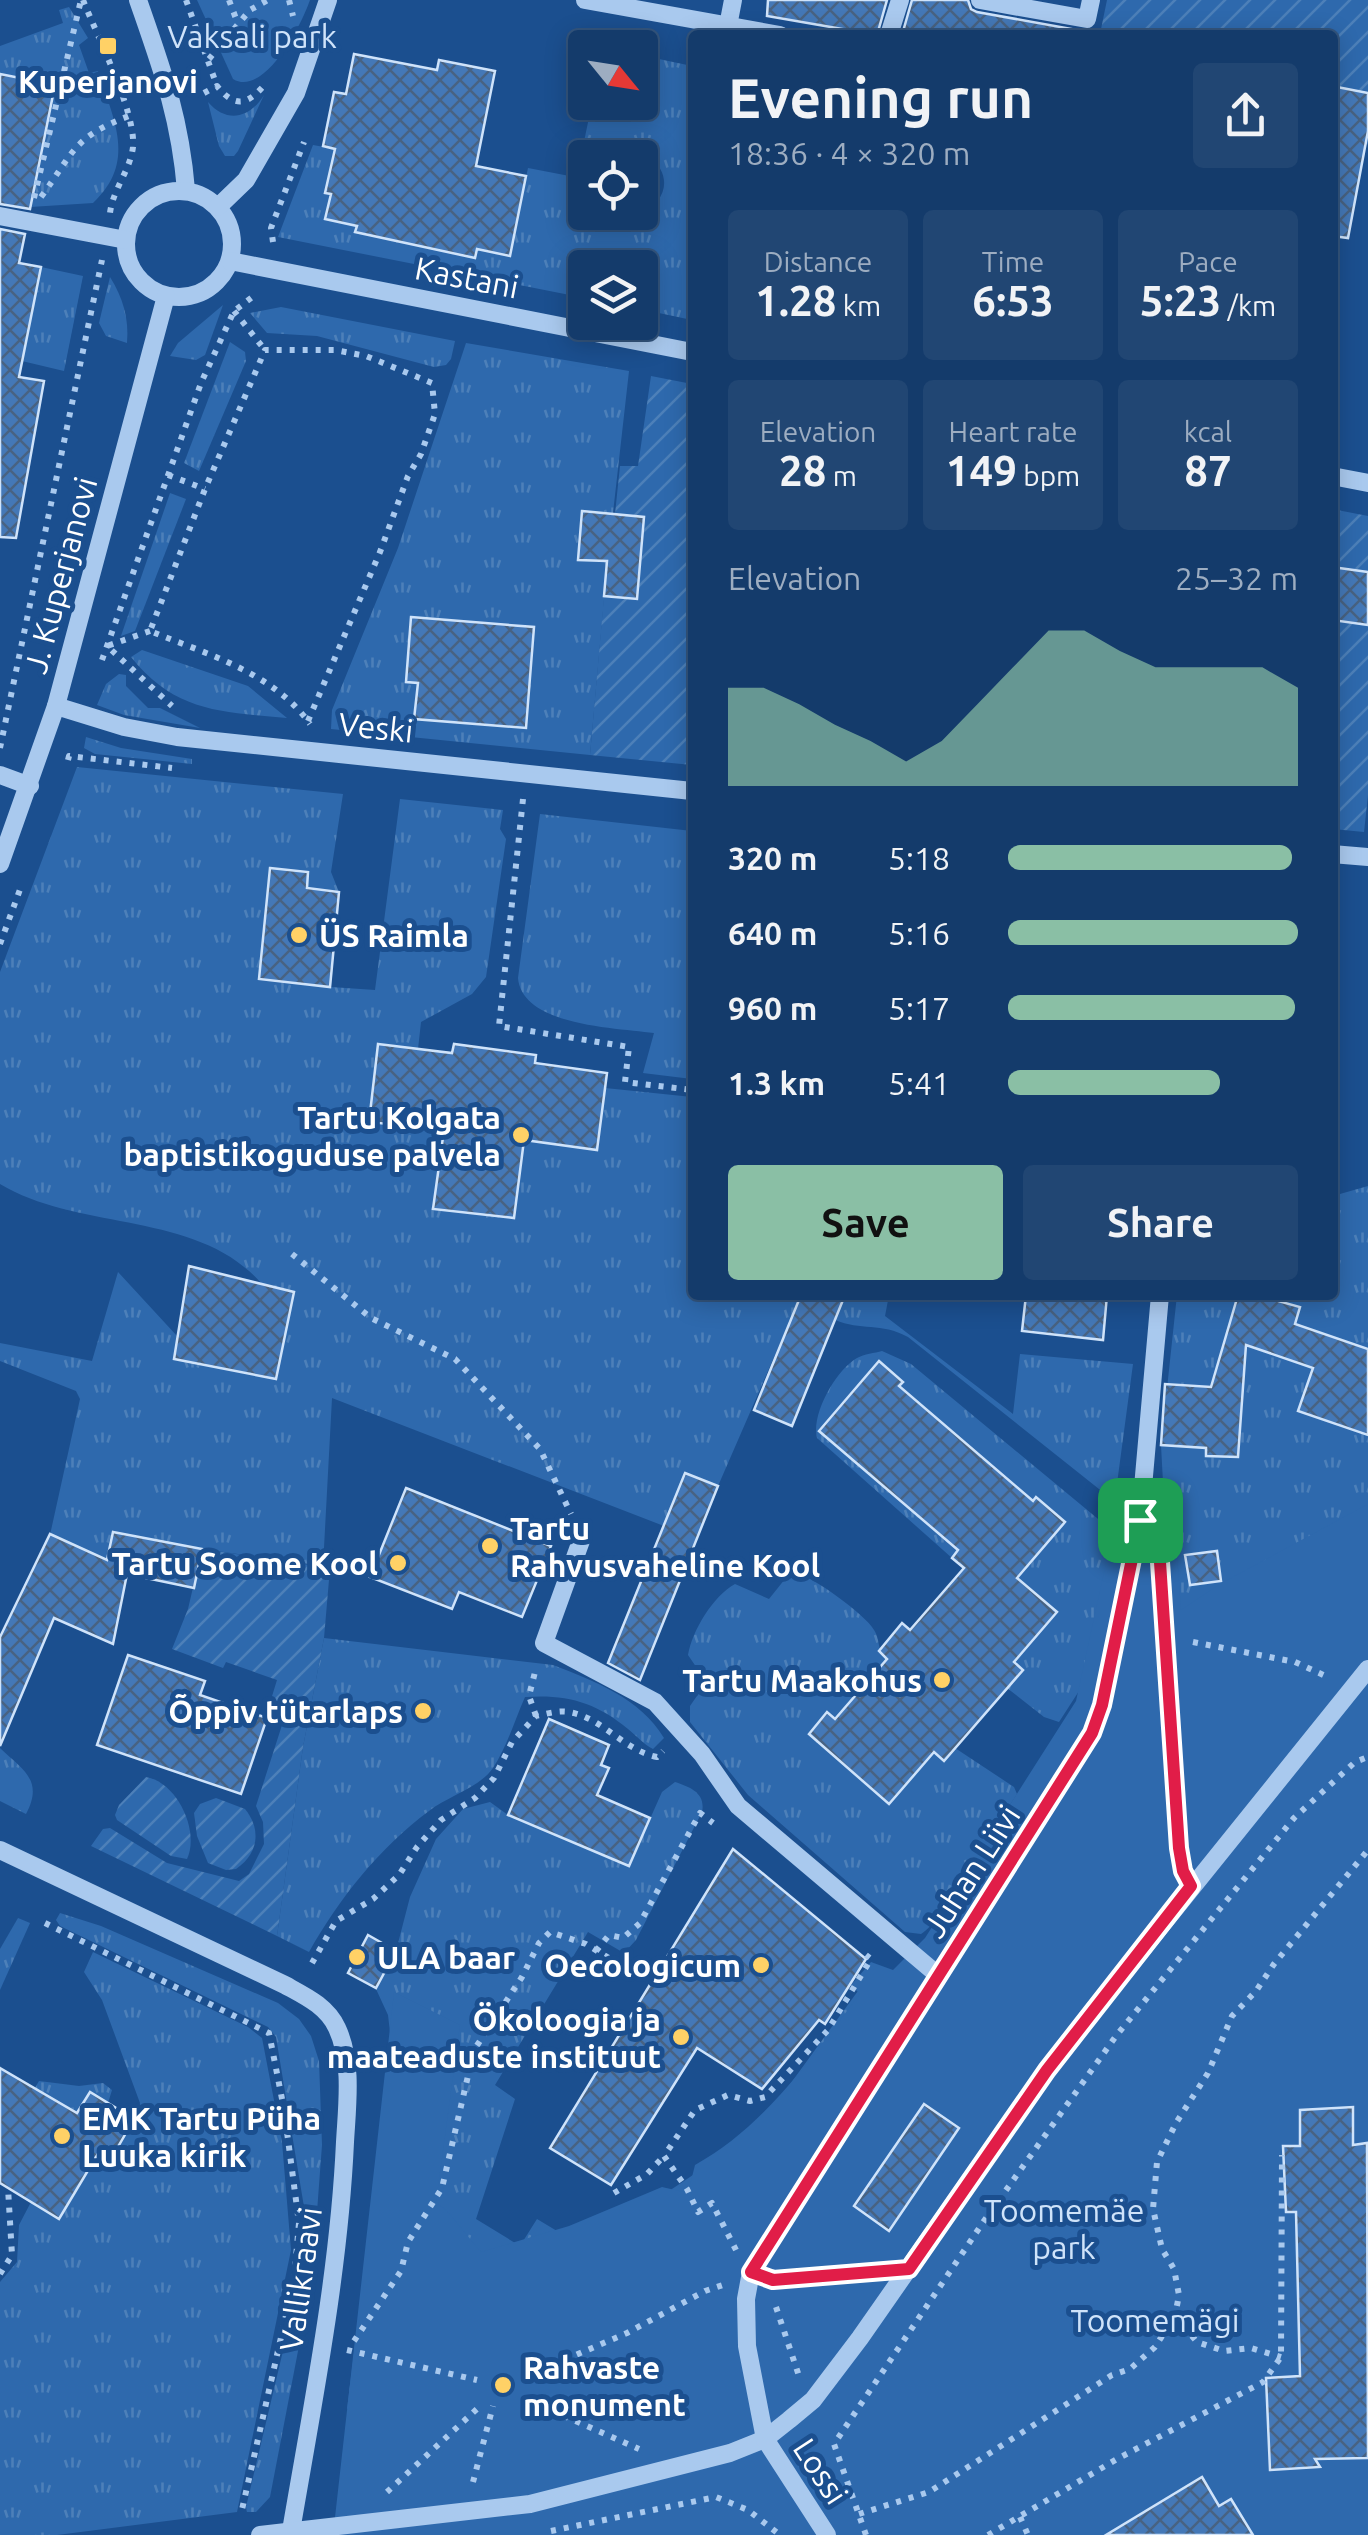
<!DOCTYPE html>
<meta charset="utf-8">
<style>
:root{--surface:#143b6b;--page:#214673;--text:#f1f3f6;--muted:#9dadc1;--line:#33557e;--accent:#8abfa5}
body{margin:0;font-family:Ubuntu,sans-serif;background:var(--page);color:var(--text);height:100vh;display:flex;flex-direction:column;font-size:38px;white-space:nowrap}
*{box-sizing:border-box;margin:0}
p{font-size:32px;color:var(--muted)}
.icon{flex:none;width:55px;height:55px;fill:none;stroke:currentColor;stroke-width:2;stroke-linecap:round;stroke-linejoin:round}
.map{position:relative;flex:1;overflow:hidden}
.sheet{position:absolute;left:688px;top:30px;width:650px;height:1270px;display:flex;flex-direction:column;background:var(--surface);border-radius:10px;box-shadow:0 5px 25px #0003,0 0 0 2px var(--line)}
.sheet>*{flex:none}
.needle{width:65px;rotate:120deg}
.buttons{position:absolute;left:568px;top:30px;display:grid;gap:20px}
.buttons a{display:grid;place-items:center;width:90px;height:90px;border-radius:10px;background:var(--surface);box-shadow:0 5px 25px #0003,0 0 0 2px var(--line);font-size:50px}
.pin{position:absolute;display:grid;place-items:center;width:85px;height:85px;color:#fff;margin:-42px;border-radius:20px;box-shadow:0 5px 15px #0006}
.round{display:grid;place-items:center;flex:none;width:105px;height:105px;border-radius:10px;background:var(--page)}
.headline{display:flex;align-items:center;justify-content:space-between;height:170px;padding:0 40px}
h1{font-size:55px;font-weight:700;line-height:75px}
.stats{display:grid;grid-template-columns:repeat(3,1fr);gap:15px;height:170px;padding:10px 40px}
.stats div{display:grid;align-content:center;border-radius:10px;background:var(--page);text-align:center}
.stats b{font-size:42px;font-weight:700}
.stats small{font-size:28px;font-weight:400}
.stats p{font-size:28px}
.chart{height:280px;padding:20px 40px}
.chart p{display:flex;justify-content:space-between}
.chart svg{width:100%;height:180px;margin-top:10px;fill:var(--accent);opacity:.7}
.action{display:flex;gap:20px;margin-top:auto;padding:20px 40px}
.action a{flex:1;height:115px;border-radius:10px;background:var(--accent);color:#111;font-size:40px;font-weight:700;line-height:115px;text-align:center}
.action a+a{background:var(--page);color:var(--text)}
ul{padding:0 40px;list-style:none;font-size:32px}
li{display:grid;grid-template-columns:160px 120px 1fr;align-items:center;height:75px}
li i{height:25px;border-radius:12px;background:var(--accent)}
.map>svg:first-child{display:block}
</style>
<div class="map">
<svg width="1368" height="2535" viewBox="0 0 1368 2535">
<defs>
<pattern id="grass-tufts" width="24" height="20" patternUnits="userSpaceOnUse" patternTransform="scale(2.5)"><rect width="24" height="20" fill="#2e69ad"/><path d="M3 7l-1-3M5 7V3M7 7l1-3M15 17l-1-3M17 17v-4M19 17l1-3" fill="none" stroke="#4d80b9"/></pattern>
<pattern id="garden-furrows" width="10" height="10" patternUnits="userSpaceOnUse" patternTransform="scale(2.5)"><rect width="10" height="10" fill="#2e69ad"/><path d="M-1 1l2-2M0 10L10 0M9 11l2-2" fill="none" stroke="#4d80b9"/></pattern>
<pattern id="building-cross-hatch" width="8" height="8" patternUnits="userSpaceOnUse" patternTransform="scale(2.5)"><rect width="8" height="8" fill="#4478b7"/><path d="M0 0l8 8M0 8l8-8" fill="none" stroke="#486282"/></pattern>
</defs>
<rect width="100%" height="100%" fill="#1b4f8f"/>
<g fill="url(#grass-tufts)">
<path d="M69 7 88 38 79 45 89 73 98 71C114 121 137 162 93 203L30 207 55 85 0 74V46L63 23 59 10Z"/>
<path d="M640 55 692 66V320L640 309V268H585V298L278 237 313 145 335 149 325 192 331 194 325 219 357 226 356 232 474 258 477 249 510 256 528 168 585 179V212H640C668 203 673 173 648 156L585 158V167L579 166 592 103 640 102Z"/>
<path d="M264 95 238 151 234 156H225L219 146 208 102C227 124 250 118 264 95Z"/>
<polygon points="41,267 83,276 64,371 22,361"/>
<path d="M110 277C123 298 129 318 127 343L106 336 99 323Z"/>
<polygon points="223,305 205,355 196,360 170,356 178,343"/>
<polygon points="281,307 455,341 451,359 446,365 434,367 317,336 267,333 250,313"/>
<polygon points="230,342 245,352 246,361 199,471 184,463"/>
<polygon points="466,343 629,371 607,566 590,755 331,729 332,710 398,548"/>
<polygon points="170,493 186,499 135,631 121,636"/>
<path d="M142 650 248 686 287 718C221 712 175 712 131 657Z"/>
<polygon points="119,674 126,675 126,686 148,708 160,708 200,728 124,715 97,705 106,684"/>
<polygon points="86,737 121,748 192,759 192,764 95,754 84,748"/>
<path d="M77 767 343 794 331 872 339 892 331 987 375 990 400 799 503 810 500 829 506 839 486 977 472 994 421 1022 418 1049 378 1044 369 1121 444 1130 433 1209 513 1218 524 1140 597 1150 605 1088 692 1097V1295H801L718 1486 685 1473 664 1526 332 1398 323 1566 202 1549 114 1532 107 1560 50 1535 80 1399 76 1391 0 1361V1343L92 1361 118 1272 177 1336 174 1359 262 1284C198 1210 80 1232 0 1184V972Z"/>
<path d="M540 814 692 831V1079L643 1073 654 1033C617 1028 522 1026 518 978Z"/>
<polygon points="1368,1186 1368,1642 1241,1797 1169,1593 1161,1445 1177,1295 1332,1295 1333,1196"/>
<path d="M845 1295H889L885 1316 1013 1414 1020 1354 1133 1364 1116 1491 1106 1494 1099 1489 908 1337C881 1322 861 1331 835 1320Z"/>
<path d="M882 1351 911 1364 1115 1533 1079 1691 1059 1722 1044 1717 1007 1688 1014 1662 1057 1612 1017 1578 1033 1501 899 1387 903 1382 879 1361 958 1550 952 1558 817 1438C811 1414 836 1370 857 1358 864 1354 875 1353 882 1351Z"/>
<path d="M795 1572C813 1577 865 1614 874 1630 881 1641 876 1649 887 1659L835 1719 827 1713 809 1735 889 1804 934 1752 944 1761 955 1748 1014 1787 1017 1794C998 1823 945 1920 921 1934L905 1932 748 1795 690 1722V1706L699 1693 701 1674 688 1655C692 1631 713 1596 735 1584L769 1599 789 1574Z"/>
<path d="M324 1638 553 1665C594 1681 640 1698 664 1738L653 1749C643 1744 637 1736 628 1729 596 1702 566 1694 525 1697 515 1719 507 1747 493 1768 479 1788 448 1796 429 1811 379 1848 339 1899 309 1952L277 1936 303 1747Z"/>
<path d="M0 1748C23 1770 44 1780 26 1814L0 1801Z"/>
<path d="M675 1782C690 1787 706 1793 702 1812L636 1940 624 1953 588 1932 495 2085 515 2099 476 2219 520 2246 537 2219 562 2234 663 2195 753 2135 874 1969 798 2157 347 2409 392 2049 388 2015 376 1989 396 1951 410 1897 436 1839 463 1809 490 1802 508 1815 629 1866 662 1792Z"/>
<polygon points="60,1913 101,1926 278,2003 299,2019 311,2036 319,2061 322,2145 312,2278 270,2497 256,2512 247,2512 246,2507 296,2296 306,2219 276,2037 268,2027 60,1926 56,1920"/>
<polygon points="18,1918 30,1923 0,1990 0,1949"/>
<polygon points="93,1952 248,2027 262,2038 282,2142 291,2250 237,2512 57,2535 0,2535 0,2282 17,2262 19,2225 31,2202 59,2219 99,2152 111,2158 134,2119 140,2103 102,2000 84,1972"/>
<polygon points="39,2081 79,2086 103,2083 112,2090 108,2103 90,2092 77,2113 35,2088"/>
</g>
<g fill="#2e69ad">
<path d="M197 0H310C302 24 264 98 233 79Z"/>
<path d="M1368 1504V2535H333L394 1992 460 2025 436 2202 447 2211 481 2252 569 2226 662 2187 688 2193 695 2165C766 2126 812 2056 860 1994L851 1985 871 1962 893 1970 925 1938 1076 1701 1113 1531 1175 1527 1181 1610 1220 1584Z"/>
</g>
<g fill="url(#garden-furrows)">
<polygon points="1107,0 1368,0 1368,145 1366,142 1333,159 1332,35 1285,35 1259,29 1257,35 1107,35 1100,34"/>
<polygon points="651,376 692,384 692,765 590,755 604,596 636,599 644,518 615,514 620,466 638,466"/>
<polygon points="1332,509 1368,516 1368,795 1364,832 1333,829"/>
<polygon points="202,1549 330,1568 324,1638 303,1747 277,1936 91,1846 103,1829 110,1828 167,1863 239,1881 249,1874 264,1844 263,1822 256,1806 283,1722 281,1712 269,1706 277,1680 226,1662 223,1668 172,1649 188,1609"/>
<path d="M146 1777C177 1782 200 1831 187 1859L171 1856 117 1820 115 1815 119 1805Z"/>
<path d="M216 1798 245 1809C262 1830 258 1854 236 1869L226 1870 208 1863 197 1836 194 1813 200 1804Z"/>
</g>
<g fill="url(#building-cross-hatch)" stroke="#cfe3fa" stroke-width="2.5">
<polygon points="768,0 887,0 877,35 767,16"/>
<polygon points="912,0 968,0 971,9 977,12 1077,30 1076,35 902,35"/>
<polygon points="354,54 437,70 439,60 495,71 476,166 526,176 510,256 477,249 475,258 355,232 357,226 325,219 331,194 325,193 335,149 323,146 334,92 346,94"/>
<polygon points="0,74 55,85 30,209 0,204"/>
<polygon points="1332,86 1368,93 1368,131 1348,238 1332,236"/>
<polygon points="0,229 25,234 19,263 41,267 19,377 44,381 16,538 0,537"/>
<polygon points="582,511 644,517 637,599 604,596 607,561 578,560"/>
<polygon points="1332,567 1368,572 1368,625 1332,620"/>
<polygon points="411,617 534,627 526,728 414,719 418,683 406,682"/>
<polygon points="270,868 308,872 307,888 339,892 330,987 259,979"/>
<polygon points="378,1044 452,1053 454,1044 536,1055 535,1063 607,1073 597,1150 524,1140 514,1218 433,1209 444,1130 369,1122"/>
<polygon points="189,1266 294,1292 276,1379 174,1359"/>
<polygon points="801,1295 845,1295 792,1426 754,1410"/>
<polygon points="1026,1295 1107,1295 1103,1340 1022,1331"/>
<polygon points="1238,1295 1256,1295 1300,1307 1295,1324 1368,1349 1368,1435 1298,1411 1313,1368 1246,1345 1238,1457 1206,1456 1206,1448 1161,1445 1165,1384 1211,1387"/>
<polygon points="879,1361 903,1382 899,1386 1033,1501 1036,1497 1065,1522 1017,1578 1057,1612 1014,1662 1023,1670 944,1761 934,1752 889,1804 809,1734 827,1712 835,1719 887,1659 879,1651 902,1623 910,1630 964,1568 952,1558 958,1550 819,1431"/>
<polygon points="685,1473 718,1486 640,1680 608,1663"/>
<polygon points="406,1488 551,1546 522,1617 459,1592 452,1609 370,1577"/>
<polygon points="113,1532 202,1549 194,1588 127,1574 113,1644 54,1618 0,1746 0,1637 50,1534 107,1560"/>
<polygon points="1217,1551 1221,1581 1190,1585 1185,1555"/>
<polygon points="128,1655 205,1681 200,1695 267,1718 241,1794 97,1745"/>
<polygon points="549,1719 609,1745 601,1765 609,1768 597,1795 650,1818 629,1866 508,1815"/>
<polygon points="733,1849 866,1959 825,2024 819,2020 762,2089 697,2048 611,2185 550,2148"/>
<polygon points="368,1935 396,1951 376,1988 348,1973"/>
<polygon points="0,2068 77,2113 90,2092 134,2119 111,2159 99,2152 59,2219 0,2183"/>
<polygon points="924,2104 959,2128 889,2231 854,2206"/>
<polygon points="1353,2107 1353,2145 1367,2143 1368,2458 1315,2459 1320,2467 1270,2470 1266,2378 1300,2376 1296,2212 1286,2212 1283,2146 1300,2146 1300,2110"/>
<polygon points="1202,2477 1219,2506 1231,2499 1253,2535 1106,2535"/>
</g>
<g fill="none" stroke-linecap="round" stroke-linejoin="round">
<g stroke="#a9c9ee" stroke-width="6" stroke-dasharray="5 8" stroke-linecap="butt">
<path d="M83 0C97 36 136 112 133 147 130 171 113 189 110 213"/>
<polyline points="186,0 217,86"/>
<polyline points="229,0 238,24"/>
<polyline points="289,0 293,16"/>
<polyline points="209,59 250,10 268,0"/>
<path d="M204 93 217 86C236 110 249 104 267 82"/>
<path d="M41 197C74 152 73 137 129 116"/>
<polyline points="34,198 81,0"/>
<polyline points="273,242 271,228 304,142"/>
<polyline points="234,311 265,350"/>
<polyline points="168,475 205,489"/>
<polyline points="150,631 107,646 172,706"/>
<polyline points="102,660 201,383 234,311 255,295"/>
<path d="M308 721 380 552 408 476 421 454 435 414 432 383 366 356 335 350H265L205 489 150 631C206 654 273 672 310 724"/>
<polyline points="0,748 102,260"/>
<polyline points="68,760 69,756 172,768"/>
<polyline points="523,799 499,1026 629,1047 625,1082 692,1090"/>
<polyline points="0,944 22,884"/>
<polyline points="292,1254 371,1318 455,1359 540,1449 571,1514"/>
<polyline points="1193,1642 1295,1662 1330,1678"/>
<polyline points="536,1716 529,1696 536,1668"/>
<polyline points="45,1923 269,2033 284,2109 299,2223 294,2280 241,2514"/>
<polyline points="596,1951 609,1935 623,1938 640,1923 700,1813 713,1823"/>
<path d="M312 1963 336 1921 373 1899 399 1875 417 1847 441 1820 475 1798 494 1778 512 1742 536 1716C546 1714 559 1710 569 1712 603 1718 623 1750 657 1757L663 1751"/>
<polyline points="614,2193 647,2174 664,2156"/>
<polyline points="736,2250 712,2203 698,2212 687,2189 664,2156 695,2110 728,2095 750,2101 765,2097 828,2030 871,1959 866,1955"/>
<polyline points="0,2274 12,2255 8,2188"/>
<polyline points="777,2280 875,2273"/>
<polyline points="776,2307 799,2376"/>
<polyline points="1175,2316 1197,2342 1224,2351 1251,2348 1281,2357"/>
<polyline points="354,2341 401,2271 408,2242 442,2188 474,2050 522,1977 539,1943 550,1932 586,1944 646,1981"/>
<polyline points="347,2350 477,2380"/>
<polyline points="529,2375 627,2333 705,2291 723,2285"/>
<polyline points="528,2400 639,2449"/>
<polyline points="473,2482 493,2406"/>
<polyline points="387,2492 478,2408"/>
<polyline points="859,2514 929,2492 1112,2375 1130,2369 1155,2347 1175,2316 1179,2295 1174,2269 1162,2249 1153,2209 1157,2162 1176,2123 1208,2073 1232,2016 1256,1991 1274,1964 1368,1850"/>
<polyline points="1020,2517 1028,2535"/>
<polyline points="551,2531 716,2497 748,2510 780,2535"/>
<polyline points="866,2535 834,2444 984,2221 1116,2036 1294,1818 1355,1762 1368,1757"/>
<polyline points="988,2535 1117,2459 1263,2382 1281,2357 1282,2155"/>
</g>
<g stroke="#a9c9ee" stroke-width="18">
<path d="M138 0C162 69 180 117 186 190"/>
<polyline points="585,0 780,35"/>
<polyline points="980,0 1087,19 1091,0"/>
<polyline points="728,26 733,0"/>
<polyline points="889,35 900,0"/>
<circle cx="179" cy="244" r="53"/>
<polyline points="218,207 246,180 296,93 328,0"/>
<polyline points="0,216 126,240"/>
<polyline points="230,261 692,352"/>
<polyline points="1332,476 1368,483"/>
<polyline points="56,706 124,727 177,737 692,791"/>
<polyline points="0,775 30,786"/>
<polyline points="1332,854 1368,857"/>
<polyline points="0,864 56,706 166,296"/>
<polyline points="1140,1521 1159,1547 1179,1849 1183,1871 1191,1886"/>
<polyline points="582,1538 544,1643 655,1702 702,1754 738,1806 939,1976"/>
<path d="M0 1850 285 1985C305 1996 327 2006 337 2028 353 2062 347 2106 345 2142 339 2273 313 2402 291 2531"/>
<polyline points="260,2535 530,2504 730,2453 765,2439 789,2420 813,2400 860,2338 1047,2070 1095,2008 1368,1669"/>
<polyline points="827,2535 765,2439 747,2346 746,2299 751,2272 1092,1733 1102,1705 1140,1521 1160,1295"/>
</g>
</g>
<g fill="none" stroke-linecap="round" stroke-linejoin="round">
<g stroke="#fff" stroke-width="20">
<polygon id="route" points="1140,1520 1151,1532 1159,1547 1179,1848 1183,1871 1191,1886 1047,2070 909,2269 773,2280 751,2272 1092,1733 1102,1705"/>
</g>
<use href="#route" stroke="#e11d48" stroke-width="12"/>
</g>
<g fill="#ffd166" stroke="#1b4f8f" stroke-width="4">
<rect x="98" y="36" width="20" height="20" rx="5"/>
<circle cx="299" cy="935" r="10"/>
<circle cx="521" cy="1135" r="10"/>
<circle cx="490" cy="1546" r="10"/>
<circle cx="398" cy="1563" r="10"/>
<circle cx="942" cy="1680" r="10"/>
<circle cx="423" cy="1711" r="10"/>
<circle cx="357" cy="1957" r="10"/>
<circle cx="761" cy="1965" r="10"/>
<circle cx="681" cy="2037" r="10"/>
<circle cx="62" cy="2136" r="10"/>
<circle cx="503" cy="2385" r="10"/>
</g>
<g text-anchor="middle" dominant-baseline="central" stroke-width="10" stroke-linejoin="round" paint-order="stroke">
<g font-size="32" fill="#cfe3fa" stroke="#1b4f8f">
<text x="252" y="36">Vaksali park</text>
<text x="1064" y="2210">Toomemäe<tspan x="1064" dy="37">park</tspan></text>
<text x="1155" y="2320">Toomemägi</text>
</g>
<g font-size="32" font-weight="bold" fill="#fff" stroke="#1b4f8f" text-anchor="end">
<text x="108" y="81" text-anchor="middle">Kuperjanovi</text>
<text x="319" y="935" text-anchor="start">ÜS Raimla</text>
<text x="501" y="1117">Tartu Kolgata<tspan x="501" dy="37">baptistikoguduse palvela</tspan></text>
<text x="510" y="1528" text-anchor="start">Tartu<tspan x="510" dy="37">Rahvusvaheline Kool</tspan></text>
<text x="378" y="1563">Tartu Soome Kool</text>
<text x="922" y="1680">Tartu Maakohus</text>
<text x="403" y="1711">Õppiv tütarlaps</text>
<text x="377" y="1957" text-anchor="start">ULA baar</text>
<text x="741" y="1965">Oecologicum</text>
<text x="661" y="2019">Ökoloogia ja<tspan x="661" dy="37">maateaduste instituut</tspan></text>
<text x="82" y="2118" text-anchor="start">EMK Tartu Püha<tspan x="82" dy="37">Luuka kirik</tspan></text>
<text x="523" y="2367" text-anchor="start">Rahvaste<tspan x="523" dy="37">monument</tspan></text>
</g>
<g font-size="32" fill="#fff" stroke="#1b4f8f">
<text transform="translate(467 277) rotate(11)">Kastani</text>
<text transform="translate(60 575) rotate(-75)">J. Kuperjanovi</text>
<text transform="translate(376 727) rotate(6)">Veski</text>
<text transform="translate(971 1871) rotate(-57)">Juhan Liivi</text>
<text transform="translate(300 2279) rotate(-82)">Vallikraavi</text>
<text transform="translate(821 2471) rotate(57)">Lossi</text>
</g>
</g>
</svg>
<div class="buttons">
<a><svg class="needle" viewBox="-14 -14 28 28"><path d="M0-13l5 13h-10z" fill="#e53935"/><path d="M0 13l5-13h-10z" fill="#9dadc1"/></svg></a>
<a><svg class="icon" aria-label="locate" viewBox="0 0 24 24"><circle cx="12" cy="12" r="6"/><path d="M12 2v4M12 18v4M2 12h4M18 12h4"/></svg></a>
<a><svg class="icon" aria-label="layers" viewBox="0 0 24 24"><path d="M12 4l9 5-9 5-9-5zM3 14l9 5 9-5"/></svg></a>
</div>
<div class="pin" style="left:1140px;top:1520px;background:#1e9e55"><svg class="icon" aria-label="arrive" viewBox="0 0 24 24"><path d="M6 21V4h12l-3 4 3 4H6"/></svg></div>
<section class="sheet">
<div class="headline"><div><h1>Evening run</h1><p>18:36 · 4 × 320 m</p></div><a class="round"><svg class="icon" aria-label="share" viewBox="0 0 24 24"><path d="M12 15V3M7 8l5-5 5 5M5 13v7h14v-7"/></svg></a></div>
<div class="stats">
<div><p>Distance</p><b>1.28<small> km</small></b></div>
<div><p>Time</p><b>6:53</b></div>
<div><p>Pace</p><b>5:23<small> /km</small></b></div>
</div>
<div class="stats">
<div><p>Elevation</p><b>28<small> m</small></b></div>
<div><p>Heart rate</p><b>149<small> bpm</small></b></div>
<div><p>kcal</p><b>87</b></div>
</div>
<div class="chart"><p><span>Elevation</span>25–32 m</p>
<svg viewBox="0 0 160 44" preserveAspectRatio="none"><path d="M0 44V20L10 20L20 24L30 29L40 33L50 38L60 33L70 24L80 15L90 6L100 6L110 11L120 15L130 15L140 15L150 15L160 20V44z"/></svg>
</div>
<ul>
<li><b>320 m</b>5:18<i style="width:98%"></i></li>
<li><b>640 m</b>5:16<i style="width:100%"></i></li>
<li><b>960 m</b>5:17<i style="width:99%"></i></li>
<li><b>1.3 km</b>5:41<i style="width:73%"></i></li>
</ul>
<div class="action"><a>Save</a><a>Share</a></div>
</section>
</div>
